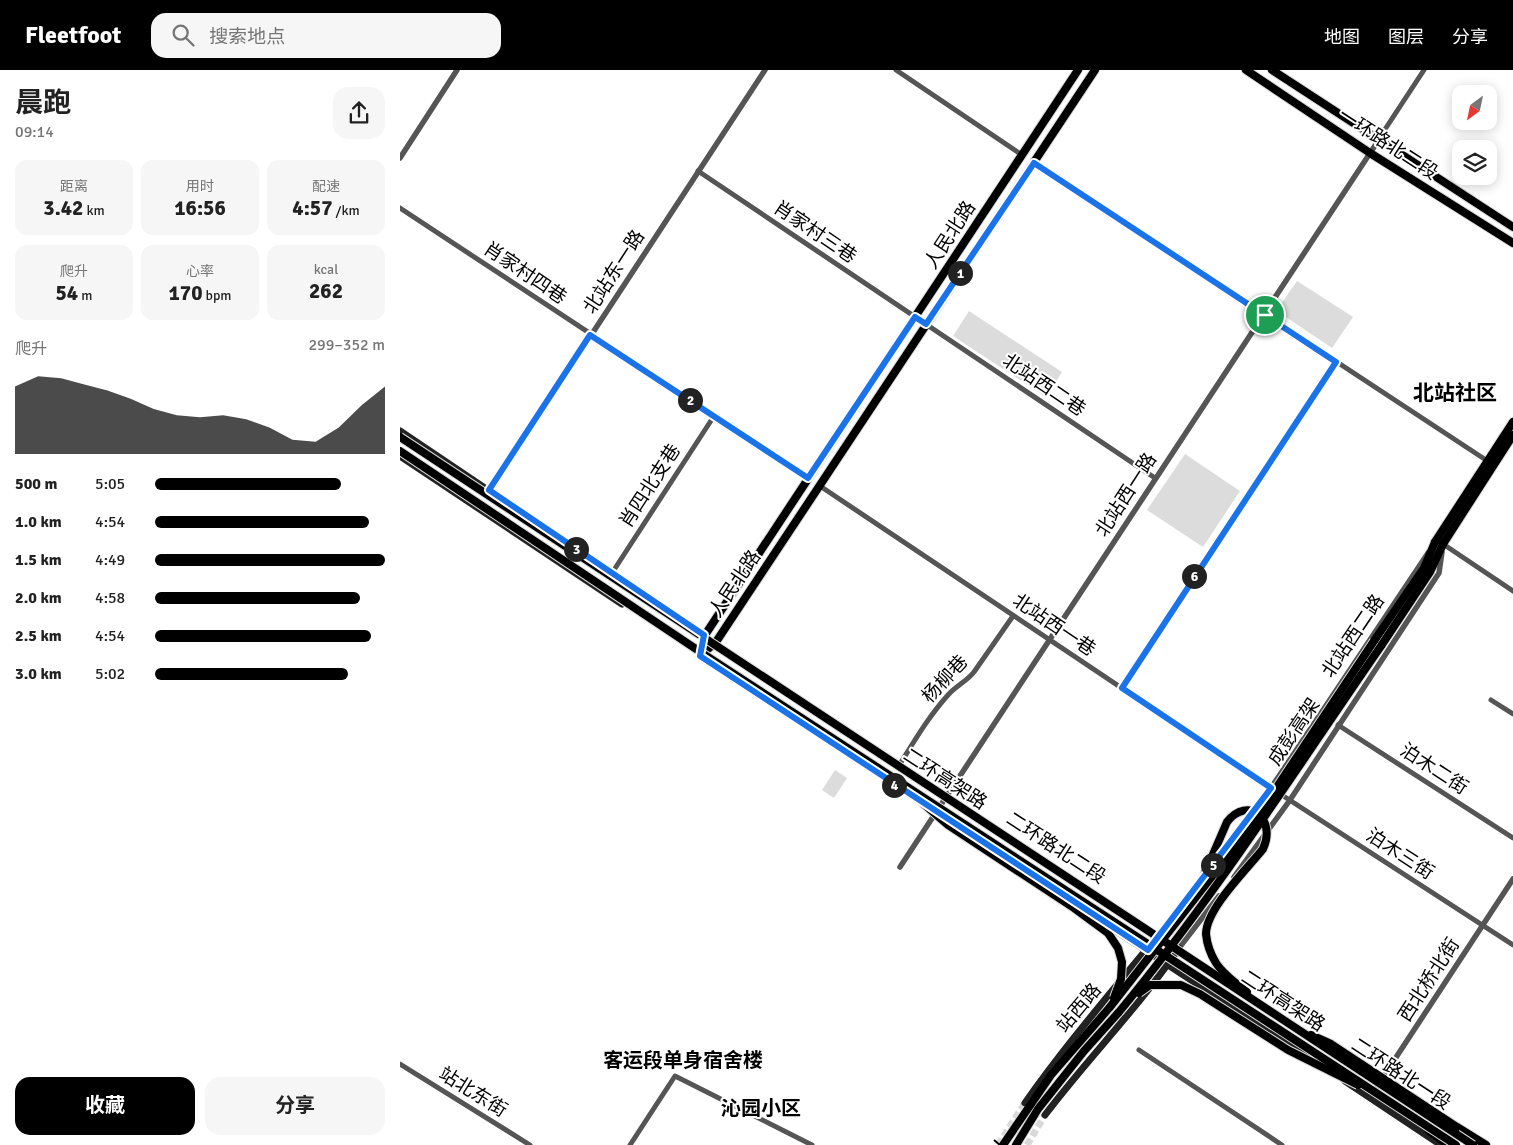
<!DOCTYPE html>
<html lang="zh">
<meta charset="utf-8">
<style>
:root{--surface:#fff;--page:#f6f6f6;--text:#222;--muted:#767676;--accent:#000}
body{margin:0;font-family:Signika,"Noto Sans SC",sans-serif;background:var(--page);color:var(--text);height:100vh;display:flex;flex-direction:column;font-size:19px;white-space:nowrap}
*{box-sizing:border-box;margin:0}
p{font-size:16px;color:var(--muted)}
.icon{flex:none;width:28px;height:28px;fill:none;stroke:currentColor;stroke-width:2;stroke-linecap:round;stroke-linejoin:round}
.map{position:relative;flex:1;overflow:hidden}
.drawer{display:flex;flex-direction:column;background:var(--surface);width:400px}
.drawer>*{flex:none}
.needle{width:32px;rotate:213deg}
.fabs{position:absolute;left:1052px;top:15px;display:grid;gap:10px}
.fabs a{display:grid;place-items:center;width:45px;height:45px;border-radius:10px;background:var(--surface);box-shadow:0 2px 12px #0003;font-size:25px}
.pin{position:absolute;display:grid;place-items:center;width:42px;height:42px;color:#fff;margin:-21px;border:2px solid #fff;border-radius:50%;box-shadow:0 1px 5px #0007}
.km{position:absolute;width:25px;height:25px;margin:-12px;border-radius:50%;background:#222;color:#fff;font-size:14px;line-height:25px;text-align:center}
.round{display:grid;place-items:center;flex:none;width:52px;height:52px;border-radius:15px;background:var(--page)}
.headline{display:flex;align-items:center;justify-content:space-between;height:85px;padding:0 15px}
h1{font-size:28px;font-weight:700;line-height:38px}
.metrics{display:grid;grid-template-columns:repeat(3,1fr);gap:8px;height:85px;padding:5px 15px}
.metrics div{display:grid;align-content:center;border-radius:12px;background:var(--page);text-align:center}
.metrics b{font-size:21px;font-weight:700}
.metrics small{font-size:14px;font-weight:400}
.metrics p{font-size:14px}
.chart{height:140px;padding:10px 15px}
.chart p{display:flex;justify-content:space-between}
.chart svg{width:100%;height:90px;margin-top:5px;fill:var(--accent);opacity:.7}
.primary-button{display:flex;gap:10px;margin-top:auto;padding:10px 15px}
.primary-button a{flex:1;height:58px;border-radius:15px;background:var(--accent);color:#fff;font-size:20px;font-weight:700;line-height:58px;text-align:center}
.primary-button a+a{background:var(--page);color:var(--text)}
ul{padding:0 15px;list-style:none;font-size:16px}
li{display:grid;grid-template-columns:80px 60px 1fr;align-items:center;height:38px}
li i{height:12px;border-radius:6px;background:var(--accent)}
header{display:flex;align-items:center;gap:30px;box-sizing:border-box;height:70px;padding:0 25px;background:var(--accent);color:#fff}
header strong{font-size:24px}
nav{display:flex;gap:28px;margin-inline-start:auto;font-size:18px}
.search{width:350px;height:45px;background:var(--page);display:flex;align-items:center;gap:12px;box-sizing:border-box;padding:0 18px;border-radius:15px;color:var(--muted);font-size:19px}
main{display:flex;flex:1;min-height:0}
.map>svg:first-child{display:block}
</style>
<header>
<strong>Fleetfoot</strong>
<div class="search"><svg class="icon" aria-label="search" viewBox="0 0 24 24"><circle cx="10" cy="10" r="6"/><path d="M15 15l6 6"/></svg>搜索地点</div>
<nav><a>地图</a><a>图层</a><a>分享</a></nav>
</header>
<main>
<section class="drawer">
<div class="headline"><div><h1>晨跑</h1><p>09:14</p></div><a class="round"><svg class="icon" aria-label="share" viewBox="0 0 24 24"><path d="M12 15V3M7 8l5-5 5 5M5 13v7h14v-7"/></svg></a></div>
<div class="metrics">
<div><p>距离</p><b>3.42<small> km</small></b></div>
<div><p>用时</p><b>16:56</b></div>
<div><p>配速</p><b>4:57<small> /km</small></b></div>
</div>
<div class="metrics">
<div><p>爬升</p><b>54<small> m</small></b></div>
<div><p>心率</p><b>170<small> bpm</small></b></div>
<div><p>kcal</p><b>262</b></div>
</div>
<div class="chart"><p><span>爬升</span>299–352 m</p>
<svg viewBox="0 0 160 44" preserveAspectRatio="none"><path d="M0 44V11L10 6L20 7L30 10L40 13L50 17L60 22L70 25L80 26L90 25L100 27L110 31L120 37L130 38L140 31L150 20L160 11V44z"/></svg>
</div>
<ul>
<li><b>500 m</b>5:05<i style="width:81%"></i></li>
<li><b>1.0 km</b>4:54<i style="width:93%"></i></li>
<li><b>1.5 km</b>4:49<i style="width:100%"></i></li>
<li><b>2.0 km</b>4:58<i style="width:89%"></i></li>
<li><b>2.5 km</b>4:54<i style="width:94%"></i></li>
<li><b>3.0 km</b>5:02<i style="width:84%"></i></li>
</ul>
<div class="primary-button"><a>收藏</a><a>分享</a></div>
</section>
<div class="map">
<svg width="1113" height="1075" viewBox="0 0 1113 1075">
<rect width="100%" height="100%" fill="#fff"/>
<g fill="#dcdcdc">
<polygon points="897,211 953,247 932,278 883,245 881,234"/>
<polygon points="569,241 662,302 646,327 553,266"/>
<polygon points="785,384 840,421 803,477 747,440"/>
<polygon points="435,700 447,708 434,728 422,720"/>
</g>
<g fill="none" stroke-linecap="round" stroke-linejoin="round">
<g stroke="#d9d9d9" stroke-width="7" stroke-dasharray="7 3.5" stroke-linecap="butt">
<polyline points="598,1075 625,1033"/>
<polyline points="627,1075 645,1045"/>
</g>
<g stroke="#dbdbdb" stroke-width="10">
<g id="primary">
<polyline points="846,0 970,83 1113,173"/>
<polyline points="872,0 1113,157"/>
<polyline points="1035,472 1113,352"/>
<polyline points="1043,474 1113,365"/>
<polyline points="301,585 305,565 678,0"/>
<polyline points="300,586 316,572 695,0"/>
</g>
</g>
<g stroke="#dbdbdb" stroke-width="10">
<g id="trunk">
<polyline points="974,571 1024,498 1035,472"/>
<polyline points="981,576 1030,502 1043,474"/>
<polyline points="1057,1057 1086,1075"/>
<polyline points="1029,1061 1048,1075"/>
<polyline points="603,1075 651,1005 710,937"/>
<polyline points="616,1075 638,1039 684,981 719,942"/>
</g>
</g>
<g stroke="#555" stroke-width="5">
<polyline points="496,0 622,85"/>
<polyline points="978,70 1024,0"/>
<polyline points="634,93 1089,392"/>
<polyline points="298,101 755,408"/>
<polyline points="0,138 409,408"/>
<polyline points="420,416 871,718 1113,875"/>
<polyline points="1043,474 1113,521"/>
<polyline points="212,503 314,346"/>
<polyline points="722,618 936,292"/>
<polyline points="1091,630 1113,644"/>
<polyline points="938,655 1113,768"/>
<path d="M500 694C515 670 529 646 548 625 556 616 567 611 574 602L613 546"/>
<polyline points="739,980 882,1075"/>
<polyline points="0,994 130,1075"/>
<polyline points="230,1075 275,1006 412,1075"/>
</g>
<g stroke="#555" stroke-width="5.5">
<polyline points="0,88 57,0"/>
<polyline points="89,421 365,0"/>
<polyline points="871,718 1028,483"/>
<polyline points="500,797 978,71"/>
<polyline points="834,807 890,730 1039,503 1042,482"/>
<polyline points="779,878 819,826"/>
<polyline points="972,1024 1113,809"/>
</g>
<g stroke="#222" stroke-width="7">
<polyline points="0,361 171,476"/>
<polyline points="0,386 222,534"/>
<polyline points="317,597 510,725"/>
<polyline points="556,756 907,986"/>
<polyline points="808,801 871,718"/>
<polyline points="945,1011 1041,1075"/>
<path d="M625 1033C679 956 743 887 800 812"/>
<path d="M645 1045C688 988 739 937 779 878"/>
</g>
<use href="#primary" stroke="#000" stroke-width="8"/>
<use href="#trunk" stroke="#000" stroke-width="8"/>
<polyline stroke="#000" stroke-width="2" stroke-dasharray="8 2.5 1 2.5" stroke-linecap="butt" points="594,1070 600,1075"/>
<g stroke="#dbdbdb" stroke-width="10" stroke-linecap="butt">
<g id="trunk-bridge">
<polyline points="0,367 1073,1075"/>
<polyline points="0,381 305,585 1056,1075"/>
<polyline points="504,717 548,755 674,838 708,863 718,878 722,892 721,909 714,928"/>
<path d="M798 819 827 752C848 725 877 749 863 779 847 799 806 839 806 864 807 874 811 885 816 893 823 904 837 914 847 922"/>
<polyline points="739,923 750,915 781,915 800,924 888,980 958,1015"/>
<polyline points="710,937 849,759 974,571"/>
<path d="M719 942C815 826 896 699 981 576"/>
<polyline points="911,965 931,974 1057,1057"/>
</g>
</g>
<use href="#trunk-bridge" stroke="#000" stroke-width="8"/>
</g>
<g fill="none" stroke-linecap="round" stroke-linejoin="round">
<g stroke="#fff" stroke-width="10">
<polygon id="route" points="634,93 936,292 722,618 871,718 748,880 300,586 304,565 89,420 190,265 408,408 515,247 526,254"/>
</g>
<use href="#route" stroke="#1a73e8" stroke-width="6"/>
</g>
<g text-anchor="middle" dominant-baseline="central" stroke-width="4" stroke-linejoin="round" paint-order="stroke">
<g font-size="19" fill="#000" stroke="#fff">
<text transform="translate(988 74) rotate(33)">一环路北二段</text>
<text transform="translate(415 162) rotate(34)">肖家村三巷</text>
<text transform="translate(550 165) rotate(-57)">人民北路</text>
<text transform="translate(214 202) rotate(-57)">北站东一路</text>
<text transform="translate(125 203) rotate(34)">肖家村四巷</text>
<text transform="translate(644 315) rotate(34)">北站西二巷</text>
<text transform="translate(250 416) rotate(-57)">肖四北支巷</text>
<text transform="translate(726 425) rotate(-57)">北站西一路</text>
<text transform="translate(335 514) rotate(-56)">人民北路</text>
<text transform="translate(654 555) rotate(34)">北站西一巷</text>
<text transform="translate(953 566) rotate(-56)">北站西二路</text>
<text transform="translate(545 609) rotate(-47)">杨柳巷</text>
<text transform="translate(894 662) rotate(-56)">成彭高架</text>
<text transform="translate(1034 699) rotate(33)">泊木二街</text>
<text transform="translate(545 709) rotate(33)">二环高架路</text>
<text transform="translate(656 778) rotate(33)">二环路北二段</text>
<text transform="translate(1000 784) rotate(33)">泊木三街</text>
<text transform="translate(1029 910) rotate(-57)">西北桥北街</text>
<text transform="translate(883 931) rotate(33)">二环高架路</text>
<text transform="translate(679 938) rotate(-50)">站西路</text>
<text transform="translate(1001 1004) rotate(33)">二环路北一段</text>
<text transform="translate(73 1022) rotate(32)">站北东街</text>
</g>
<g font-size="20" font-weight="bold" fill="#000" stroke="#fff">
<text x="283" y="990">客运段单身宿舍楼</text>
<text x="361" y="1038">沁园小区</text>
</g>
<g font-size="21" font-weight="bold" fill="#000" stroke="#fff">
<text x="1055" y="323">北站社区</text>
</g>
</g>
</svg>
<div class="fabs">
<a><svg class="needle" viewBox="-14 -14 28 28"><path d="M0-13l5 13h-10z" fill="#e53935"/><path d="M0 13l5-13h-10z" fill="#767676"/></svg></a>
<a><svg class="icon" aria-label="layers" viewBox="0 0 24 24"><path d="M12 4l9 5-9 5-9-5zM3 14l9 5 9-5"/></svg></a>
</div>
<div class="pin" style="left:865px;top:245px;background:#1e9e55"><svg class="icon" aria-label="arrive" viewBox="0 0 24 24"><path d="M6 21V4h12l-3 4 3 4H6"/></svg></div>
<b class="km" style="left:560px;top:203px">1</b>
<b class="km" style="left:290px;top:330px">2</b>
<b class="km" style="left:176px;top:479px">3</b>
<b class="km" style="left:494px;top:715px">4</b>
<b class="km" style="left:813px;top:795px">5</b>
<b class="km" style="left:794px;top:506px">6</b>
</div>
</main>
